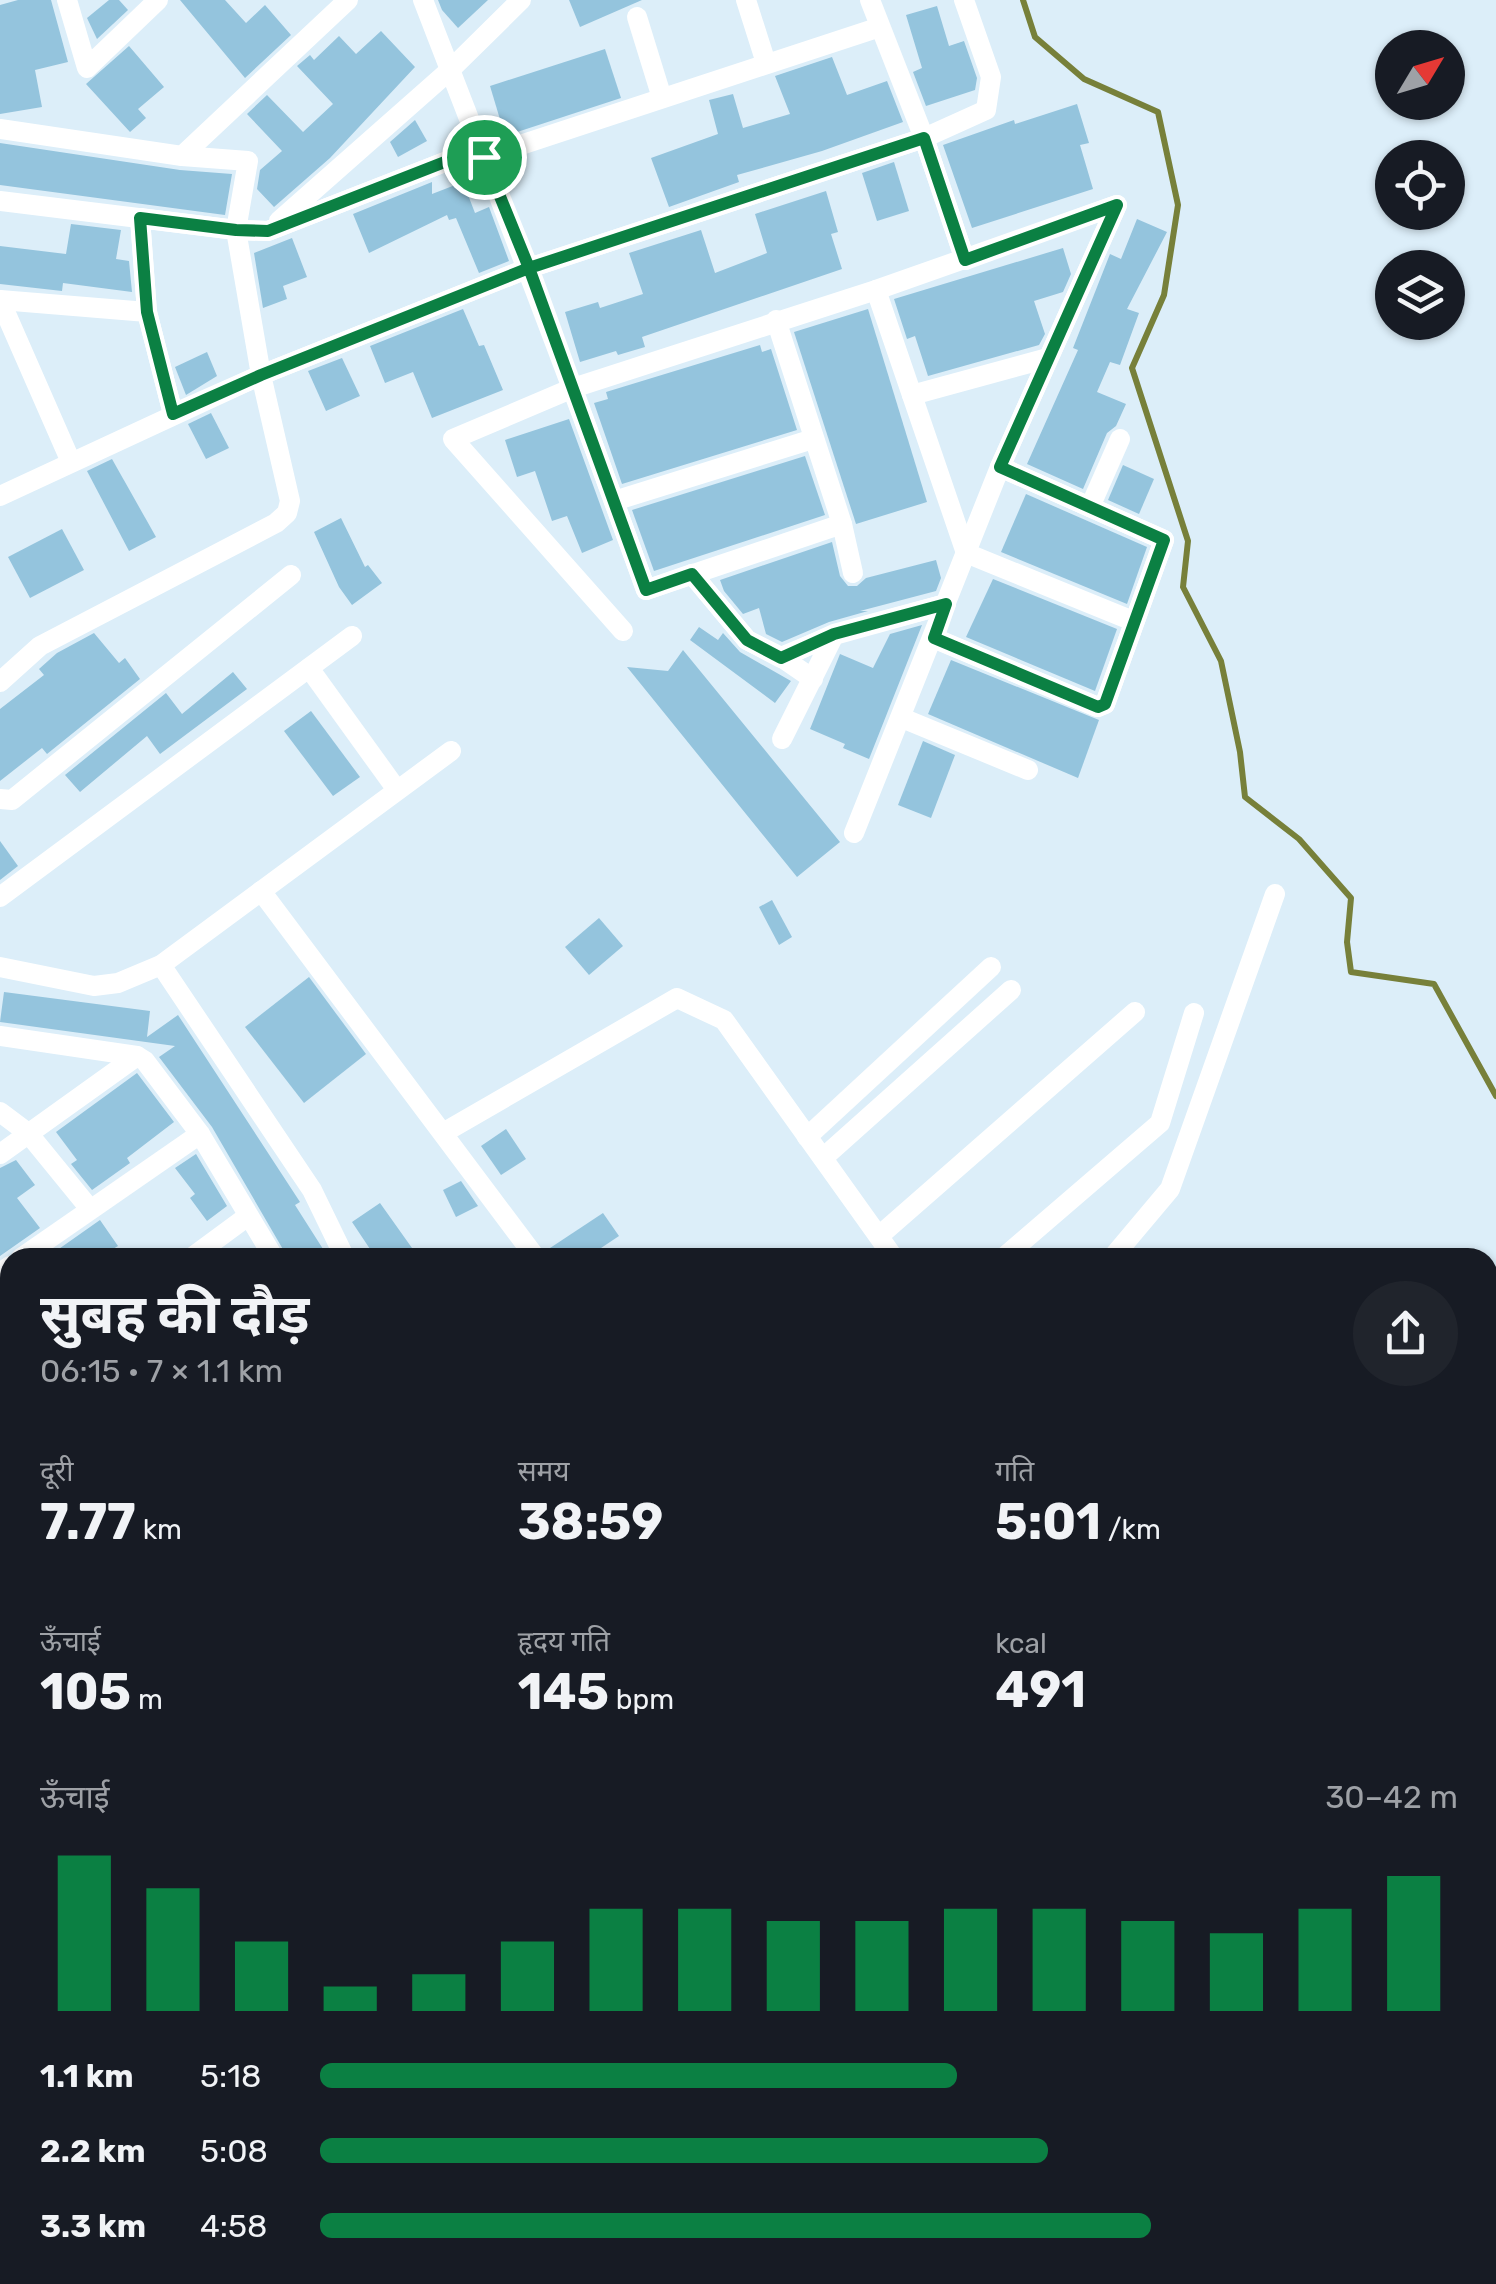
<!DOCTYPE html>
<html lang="hi">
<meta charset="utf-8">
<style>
:root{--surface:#171b24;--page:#20242c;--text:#f1f3f6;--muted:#9ea1a6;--accent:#0b8043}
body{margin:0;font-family:Rubik,"Noto Sans Devanagari",sans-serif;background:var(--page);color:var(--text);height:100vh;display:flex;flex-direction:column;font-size:38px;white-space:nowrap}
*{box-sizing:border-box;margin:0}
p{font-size:32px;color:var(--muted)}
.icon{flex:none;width:55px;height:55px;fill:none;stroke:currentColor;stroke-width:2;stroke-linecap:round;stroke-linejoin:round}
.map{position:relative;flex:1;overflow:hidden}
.side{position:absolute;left:0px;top:1248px;width:1498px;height:1038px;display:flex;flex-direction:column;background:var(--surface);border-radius:30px 30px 0 0;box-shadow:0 2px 8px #0004}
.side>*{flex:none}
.needle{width:65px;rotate:52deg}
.tools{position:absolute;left:1375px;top:30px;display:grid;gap:20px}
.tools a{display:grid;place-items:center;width:90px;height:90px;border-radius:50%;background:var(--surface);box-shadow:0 2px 8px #0004;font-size:50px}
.pin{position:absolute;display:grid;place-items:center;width:85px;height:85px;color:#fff;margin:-42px;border:5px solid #fff;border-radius:50%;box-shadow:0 2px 10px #0007}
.round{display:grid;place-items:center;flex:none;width:105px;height:105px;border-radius:52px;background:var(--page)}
.headline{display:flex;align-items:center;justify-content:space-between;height:170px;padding:0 40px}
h1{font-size:55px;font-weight:700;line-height:75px}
.metrics{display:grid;grid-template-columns:repeat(3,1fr);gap:15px;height:170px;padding:10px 40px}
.metrics div{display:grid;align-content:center}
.metrics b{font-size:50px;font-weight:700}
.metrics small{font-size:28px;font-weight:400}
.metrics p{font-size:28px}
.chart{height:280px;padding:20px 40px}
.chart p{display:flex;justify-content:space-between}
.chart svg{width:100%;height:180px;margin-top:10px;stroke:var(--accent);stroke-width:6}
ul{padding:0 40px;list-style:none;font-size:32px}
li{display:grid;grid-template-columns:160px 120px 1fr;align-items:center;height:75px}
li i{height:25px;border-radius:12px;background:var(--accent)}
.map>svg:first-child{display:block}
</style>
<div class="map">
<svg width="1496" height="2284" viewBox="0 0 1496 2284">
<rect width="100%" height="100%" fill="#dceef9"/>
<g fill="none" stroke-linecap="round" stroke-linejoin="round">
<polyline stroke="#77803a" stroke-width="6" points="1023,0 1035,37 1084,79 1158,112 1178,205 1164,295 1132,368 1188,541 1183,587 1221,661 1240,752 1245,797 1299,839 1351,898 1347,942 1351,972 1434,984 1496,1096"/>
</g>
<g fill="#94c4dd">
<polygon points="18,0 51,0 68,62 35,70 42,107 0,114 0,5"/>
<polygon points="109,0 119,0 128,10 97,39 87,18"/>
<polygon points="180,0 225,0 246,23 265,5 291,35 245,78"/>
<polygon points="438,0 488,0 458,28 442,10"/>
<polygon points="569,0 642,0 580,27"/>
<polygon points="937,6 949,46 964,41 977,78 975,90 926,106 913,72 922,68 906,15"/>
<polygon points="381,31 415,67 330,158 274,207 257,189 260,170 282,151 247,114 267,95 303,132 333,104 297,66 310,55 314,60 339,36 356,54"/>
<polygon points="129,46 164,87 138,109 146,118 130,132 86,84"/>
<polygon points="605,49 621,98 505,136 490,86"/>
<polygon points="832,57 847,95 887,81 903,122 822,151 737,175 739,182 669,207 651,158 718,134 709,100 733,94 743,128 790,114 775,76"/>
<polygon points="1077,104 1089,143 1080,145 1093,189 972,228 943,145 1014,120 1015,124"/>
<polygon points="415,120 427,141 398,157 390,142"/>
<polygon points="0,143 180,170 232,174 225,215 0,185"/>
<polygon points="894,162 909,211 877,221 862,173"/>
<polygon points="432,182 432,194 463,182 475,213 489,207 509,261 479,273 456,218 449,220 447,215 369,253 353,214"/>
<polygon points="826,191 838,232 831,234 842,269 642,337 645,347 618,355 616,351 580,362 565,312 598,302 600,308 643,294 629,253 701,230 715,273 767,253 755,214"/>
<polygon points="1137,219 1167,232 1127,309 1139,313 1120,365 1110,362 1097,392 1126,404 1116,426 1107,433 1083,489 1027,464 1078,350 1073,348 1110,254 1121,259"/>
<polygon points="71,224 121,230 116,259 129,261 132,292 63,283 62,291 0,284 0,246 66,254"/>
<polygon points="292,238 307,277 283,286 287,299 263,308 254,253"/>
<polygon points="1063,248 1071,274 1063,292 1034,301 1045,334 1039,345 928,376 915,336 907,339 894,299"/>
<polygon points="463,309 479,346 484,345 503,390 432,418 413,372 385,383 370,346"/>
<polygon points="868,309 927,502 856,524 794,332"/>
<polygon points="760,345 762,352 771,349 797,430 622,484 594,403 608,399 606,392"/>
<polygon points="207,352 217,376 186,395 175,367"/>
<polygon points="342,358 360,396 326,411 308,371"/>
<polygon points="211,413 229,448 206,459 188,424"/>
<polygon points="569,419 613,540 582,553 567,516 552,521 535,471 517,477 505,440"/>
<polygon points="805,456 825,515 654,571 632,510"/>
<polygon points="112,459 156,537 129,551 87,471"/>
<polygon points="1123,465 1154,479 1139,514 1108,500"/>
<polygon points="1026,494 1147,547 1127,604 1001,552"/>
<polygon points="341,518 365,567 368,565 382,583 352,605 339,587 314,532"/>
<polygon points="62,529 84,570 30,598 8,557"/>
<polygon points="832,542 840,576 848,586 857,586 866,578 936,560 941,578 936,591 860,611 868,611 829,622 782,642 766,634 759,608 743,614 724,591 720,580"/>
<polygon points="993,579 1117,629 1095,691 966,637"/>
<polygon points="922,625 869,759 843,748 845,744 810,729 840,654 873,668 890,634"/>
<polygon points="699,627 718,640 723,633 740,652 791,681 775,703 690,640"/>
<polygon points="94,633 119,663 125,658 140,679 47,754 42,748 0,781 0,709 44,675 39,669 57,653"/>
<polygon points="683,650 840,842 797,877 627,667 668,671"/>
<polygon points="951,660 1099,720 1078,778 928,714"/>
<polygon points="233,672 247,689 160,754 147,736 80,792 65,775 166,693 182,714"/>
<polygon points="311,711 360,777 333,796 284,731"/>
<polygon points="923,741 955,755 931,818 898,805"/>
<polygon points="0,841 18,866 0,880"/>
<polygon points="772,900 792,937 779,945 759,907"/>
<polygon points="599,918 623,946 589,975 565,947"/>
<polygon points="309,977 366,1054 304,1103 245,1027"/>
<polygon points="4,992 150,1011 147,1037 178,1015 300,1202 295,1205 323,1249 310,1258 288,1258 212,1127 159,1057 175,1046 0,1022"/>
<polygon points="137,1073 174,1122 127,1158 130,1163 92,1190 71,1164 77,1160 56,1132"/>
<polygon points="506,1129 526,1159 501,1175 481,1146"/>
<polygon points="196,1154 227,1206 207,1221 190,1198 195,1194 175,1168"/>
<polygon points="16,1160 35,1185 17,1198 40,1228 0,1256 0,1168"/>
<polygon points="461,1181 478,1206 456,1217 443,1190"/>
<polygon points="380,1203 412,1248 407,1251 412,1258 376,1258 352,1222"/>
<polygon points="603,1213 619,1236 586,1258 550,1258 547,1250"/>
<polygon points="100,1220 118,1246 113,1249 119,1258 46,1258"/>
</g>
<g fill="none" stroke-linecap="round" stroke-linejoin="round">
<g stroke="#fff" stroke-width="20">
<polyline points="67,0 87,68 158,0"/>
<path d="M423 0C499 196 575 391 646 590L842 524 776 320"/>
<polyline points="746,0 766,63"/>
<polyline points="870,0 924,138 965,260"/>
<polyline points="637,17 662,98"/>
<polyline points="0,129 182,156 248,161 236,230 261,375 290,501 287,513 276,523 40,646 0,682"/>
<polyline points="182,156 348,0"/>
<polyline points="484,157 880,27"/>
<polyline points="0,201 236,230 268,231 478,149"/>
<polyline points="140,218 147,312 173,414"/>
<polyline points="279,221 450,70 521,0"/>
<polyline points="876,290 966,553 1133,621"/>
<polyline points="0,300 71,462"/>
<polyline points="0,300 147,312"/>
<polyline points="912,395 1048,358"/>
<polyline points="0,496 261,375 529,268 924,138 986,110 991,77 964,0"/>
<polyline points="614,501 813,439"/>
<polyline points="1090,507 1120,439"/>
<polyline points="842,524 853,573"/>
<polyline points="692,574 747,640 781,657 813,679"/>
<polyline points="623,631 453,439 573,388 876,290 1117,205 1000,467 854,833"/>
<polyline points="933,638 1097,707 1105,704 1164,540 1000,467"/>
<polyline points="781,657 834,635 946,604"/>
<polyline points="309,668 397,790"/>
<polyline points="902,718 1028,770"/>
<polyline points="782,739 834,635"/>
<polyline points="0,799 12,800 291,575"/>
<polyline points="261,891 536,1258"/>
<polyline points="0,897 352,636"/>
<polyline points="161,965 312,1190 345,1258"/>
<polyline points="0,967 94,986 118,983 161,965 451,751"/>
<polyline points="0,1036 137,1056 145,1061 200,1134 274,1258"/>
<polyline points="0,1112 28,1133 90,1209"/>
<polyline points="443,1133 677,998 724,1020 894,1258"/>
<polyline points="807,1137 991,967"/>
<polyline points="0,1154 137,1056"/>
<polyline points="823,1158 1011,990"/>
<polyline points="879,1236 1135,1012"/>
<polyline points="21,1258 200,1134"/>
<polyline points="191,1258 248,1216"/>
<polyline points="1003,1258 1160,1123 1194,1013"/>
<polyline points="1112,1258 1170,1189 1275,894"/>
<polyline points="0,1273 10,1266"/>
<polyline points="0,1288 10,1310"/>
<polyline points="0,1548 10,1573"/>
<polyline points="1488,1845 1496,1840"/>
<polyline points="0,1855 10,1851"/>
<polyline points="0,1884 10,1911"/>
<polyline points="0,1946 10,1941"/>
<polyline points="1488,1952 1496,1946"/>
<polyline points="0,2119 10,2138"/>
<polyline points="243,2275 246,2284"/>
<polyline points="357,2275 360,2284"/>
<polyline points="462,2275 466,2284"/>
<polyline points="95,2284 112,2275"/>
<polyline points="736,2284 739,2275"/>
<polyline points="930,2284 938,2275"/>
<polyline points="968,2284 980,2275"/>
<polyline points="1133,2284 1144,2275"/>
</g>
</g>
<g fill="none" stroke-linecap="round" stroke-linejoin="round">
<g stroke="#fff" stroke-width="20">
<polyline id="route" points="484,157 478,149 268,231 236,230 140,218 147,312 173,414 261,375 529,268 646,590 692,574 747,640 781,658 834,634 946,604 934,638 1098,707 1105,704 1164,540 1000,467 1117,205 965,260 924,138 529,268 484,157"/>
</g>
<use href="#route" stroke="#0b8043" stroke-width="12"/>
</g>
</svg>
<div class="tools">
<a><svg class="needle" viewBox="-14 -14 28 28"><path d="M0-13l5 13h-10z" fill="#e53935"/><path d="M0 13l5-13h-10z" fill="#9ea1a6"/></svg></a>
<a><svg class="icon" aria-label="locate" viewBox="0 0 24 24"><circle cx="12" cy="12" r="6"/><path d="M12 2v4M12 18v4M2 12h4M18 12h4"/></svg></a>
<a><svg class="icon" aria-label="layers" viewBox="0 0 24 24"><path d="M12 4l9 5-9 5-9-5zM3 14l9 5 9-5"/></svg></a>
</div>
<div class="pin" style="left:484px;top:157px;background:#1e9e55"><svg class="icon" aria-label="arrive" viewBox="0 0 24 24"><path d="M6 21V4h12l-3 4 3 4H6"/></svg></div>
<section class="side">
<div class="headline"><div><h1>सुबह की दौड़</h1><p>06:15 · 7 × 1.1 km</p></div><a class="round"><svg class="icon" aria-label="share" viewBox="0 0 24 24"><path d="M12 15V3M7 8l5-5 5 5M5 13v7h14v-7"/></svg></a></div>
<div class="metrics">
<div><p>दूरी</p><b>7.77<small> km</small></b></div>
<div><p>समय</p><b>38:59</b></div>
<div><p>गति</p><b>5:01<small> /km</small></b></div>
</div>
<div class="metrics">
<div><p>ऊँचाई</p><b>105<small> m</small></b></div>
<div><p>हृदय गति</p><b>145<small> bpm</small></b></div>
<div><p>kcal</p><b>491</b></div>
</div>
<div class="chart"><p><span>ऊँचाई</span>30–42 m</p>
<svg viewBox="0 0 160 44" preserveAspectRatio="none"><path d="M5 44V6M15 44V14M25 44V27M35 44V38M45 44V35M55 44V27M65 44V19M75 44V19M85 44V22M95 44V22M105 44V19M115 44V19M125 44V22M135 44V25M145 44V19M155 44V11"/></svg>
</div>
<ul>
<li><b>1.1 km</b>5:18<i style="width:56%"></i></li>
<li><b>2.2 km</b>5:08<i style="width:64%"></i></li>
<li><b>3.3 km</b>4:58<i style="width:73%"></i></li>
</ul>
</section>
</div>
